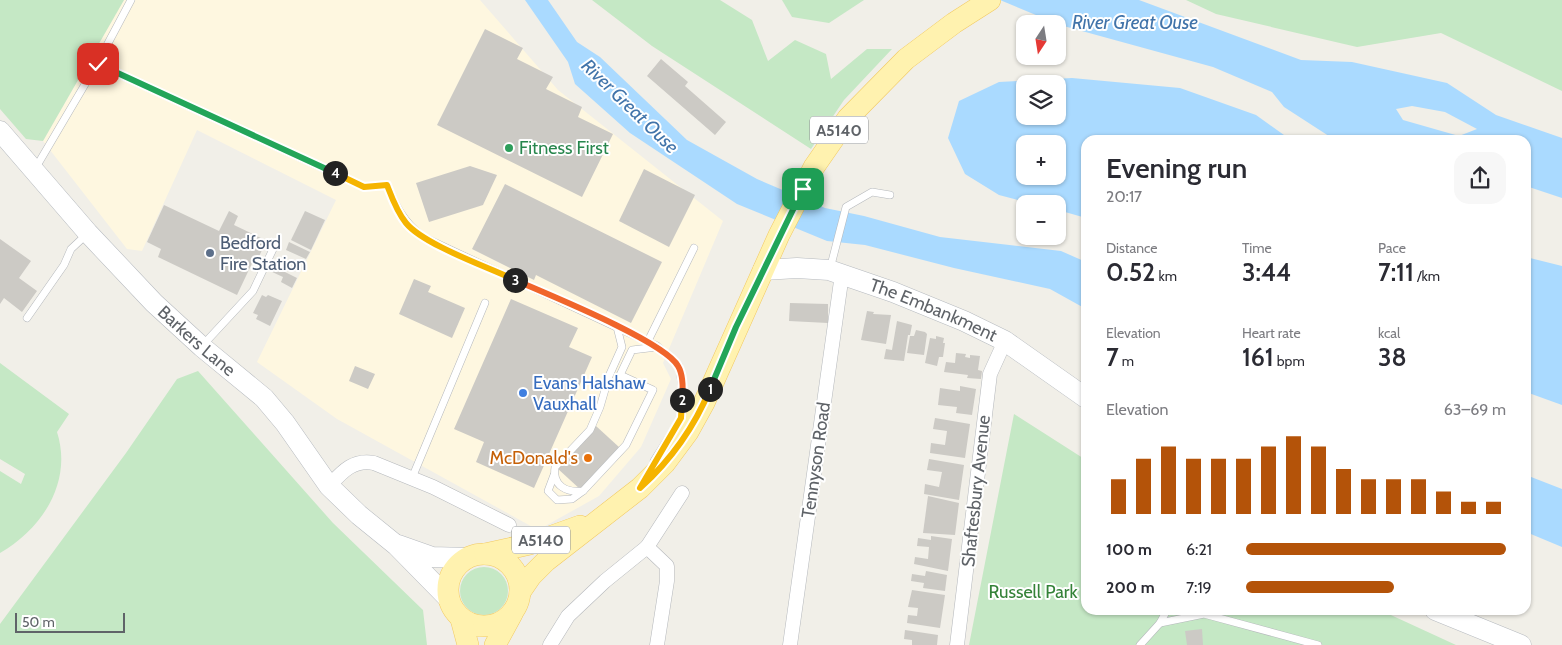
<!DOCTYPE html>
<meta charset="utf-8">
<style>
:root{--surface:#fff;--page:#f7f7f7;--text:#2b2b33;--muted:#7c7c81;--accent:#b45309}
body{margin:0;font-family:Cabin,sans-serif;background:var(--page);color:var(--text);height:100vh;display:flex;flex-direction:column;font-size:19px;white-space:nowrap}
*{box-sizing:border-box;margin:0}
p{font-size:16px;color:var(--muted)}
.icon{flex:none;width:28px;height:28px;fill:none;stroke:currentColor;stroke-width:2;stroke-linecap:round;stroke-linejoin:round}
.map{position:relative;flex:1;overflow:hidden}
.side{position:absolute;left:1081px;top:135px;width:450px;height:480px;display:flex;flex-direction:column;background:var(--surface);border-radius:15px;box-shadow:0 1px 4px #0004}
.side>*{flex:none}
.needle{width:32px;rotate:192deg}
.fabs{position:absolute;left:1016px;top:15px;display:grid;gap:10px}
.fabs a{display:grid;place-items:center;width:50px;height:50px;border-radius:10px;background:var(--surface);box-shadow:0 1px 4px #0004;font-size:25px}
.scale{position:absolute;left:15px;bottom:12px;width:110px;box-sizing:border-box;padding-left:5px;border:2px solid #5f6368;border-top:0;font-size:14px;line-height:18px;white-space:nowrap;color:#5f6368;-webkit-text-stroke:4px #fff;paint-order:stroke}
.pin{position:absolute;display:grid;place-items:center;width:42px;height:42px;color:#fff;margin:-21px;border-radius:10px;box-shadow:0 2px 8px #0006}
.km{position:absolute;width:25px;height:25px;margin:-12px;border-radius:50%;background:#222;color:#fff;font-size:14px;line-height:25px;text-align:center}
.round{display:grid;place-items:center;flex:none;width:52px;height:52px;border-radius:15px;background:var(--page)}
.overview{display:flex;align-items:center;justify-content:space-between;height:85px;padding:0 25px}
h1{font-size:28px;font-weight:600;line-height:38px}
.stats{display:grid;grid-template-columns:repeat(3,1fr);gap:8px;height:85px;padding:5px 25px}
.stats div{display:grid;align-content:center}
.stats b{font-size:25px;font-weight:600}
.stats small{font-size:14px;font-weight:400}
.stats p{font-size:14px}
.chart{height:140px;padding:10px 25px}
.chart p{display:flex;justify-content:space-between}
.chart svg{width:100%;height:90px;margin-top:5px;stroke:var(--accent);stroke-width:6}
ul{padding:0 25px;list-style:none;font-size:16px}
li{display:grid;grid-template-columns:80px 60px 1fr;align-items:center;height:38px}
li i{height:12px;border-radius:6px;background:var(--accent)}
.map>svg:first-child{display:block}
</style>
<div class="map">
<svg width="1562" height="645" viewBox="0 0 1562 645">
<rect width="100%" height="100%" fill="#f1efe8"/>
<polygon fill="#fef7e0" points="124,0 480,0 558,90 723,221 663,363 671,379 641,447 599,496 538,530 337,419 257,362 336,200 197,130 142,251 127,249 43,141"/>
<g fill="#c5e8c5">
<polygon points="0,0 124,0 43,141 26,139 0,109"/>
<polygon points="592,0 720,0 752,20 768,61 795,40 826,54 831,79 867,49 892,49 844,100 811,149 652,46"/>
<polygon points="782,0 864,0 829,23 792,17"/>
<polygon points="1186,0 1562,0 1562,91 1441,33 1357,47 1216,14"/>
<path d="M0 363 69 414 57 432C73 482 42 529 0 553V471L21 484 25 474 0 459Z"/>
<polygon points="198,371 333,523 423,610 427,645 0,645 0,624 126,453 177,379"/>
<polygon points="1014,414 1086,460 1086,610 1380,610 1456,645 969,645"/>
<circle cx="484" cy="591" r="24"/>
</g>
<g fill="#aadaff" fill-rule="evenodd">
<polygon points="525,0 548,0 577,42 600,57 687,140 757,179 825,208 864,216 940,237 1061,251 1086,262 1086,309 1050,289 954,268 865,245 827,241 737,204 630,133 575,84 568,62"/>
<path d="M1000 0H1139L1301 60 1352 62 1447 83 1496 115 1562 138V198L1526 186V140H1335L1284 107 1272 92 1213 67 1060 25ZM1412 106 1445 112 1477 129 1459 136 1403 120 1396 109Z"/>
<path d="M1072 78 1180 88 1256 115 1291 140H1086V218L1058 210V204H1033L999 195 965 174 948 138 959 101 999 82ZM1025 84H1058V116H1025ZM1025 144H1058V176H1025Z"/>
<polygon points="1526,257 1562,266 1562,405 1526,392"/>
<polygon points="1526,475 1562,489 1562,547 1526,532"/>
</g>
<g fill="#cccac5">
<polygon points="485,29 523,48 517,59 553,77 546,89 582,107 578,117 613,134 582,197 437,125"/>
<polygon points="661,59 688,82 685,86 726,122 715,135 647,76"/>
<polygon points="470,166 497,175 483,205 429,222 416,183"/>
<polygon points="644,169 695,195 669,247 619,221"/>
<polygon points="505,184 662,262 631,323 536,275 534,280 472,249"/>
<polygon points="164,205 219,231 229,211 238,216 234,225 263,239 262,241 265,243 258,259 255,257 237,295 158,257 161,249 147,242"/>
<polygon points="305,211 325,220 311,250 291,240"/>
<polygon points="0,239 31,261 19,278 37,291 22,312 4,298 0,304"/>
<polygon points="289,242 310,252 306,259 286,250"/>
<polygon points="273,266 297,278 292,288 281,282 283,277 270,271"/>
<polygon points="414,279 431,286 428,292 465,308 452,338 399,314"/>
<polygon points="262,295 266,297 268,295 282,301 270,326 256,319 258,315 253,313"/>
<polygon points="511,299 578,328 569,347 592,357 534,488 476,462 484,442 454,429"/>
<polygon points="790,303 828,304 828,323 789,321"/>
<polygon points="867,311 874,312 873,314 891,315 886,344 861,340"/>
<polygon points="897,321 912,325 910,335 905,335 908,335 904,361 884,359 886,349 892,350"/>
<polygon points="916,330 925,332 927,334 924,355 907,353 910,336 914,336"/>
<polygon points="936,336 944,338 943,343 945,343 943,357 939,357 937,366 925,363 930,338 936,339"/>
<polygon points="956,353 966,354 965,357 970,358 970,355 980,356 978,370 982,371 981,379 967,378 968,375 944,372 946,362 955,363"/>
<polygon points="355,366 375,374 368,389 349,381"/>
<polygon points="960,386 976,389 972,415 956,413 957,407 938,405 940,388 960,391"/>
<polygon points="935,418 970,424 965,458 930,453 931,443 945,445 947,431 933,429"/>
<polygon points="596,426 620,448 581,490 557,468"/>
<polygon points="929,459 964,465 959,500 924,494 925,484 939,487 942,472 927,470"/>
<polygon points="928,496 959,503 955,535 923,533"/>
<polygon points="931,536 952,539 948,571 914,564 915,557 928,559 929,547 917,546 918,538 931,540"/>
<polygon points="926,571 947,575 945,591 923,588 924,583 911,581 912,574 925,576"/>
<polygon points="912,590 945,595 940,628 907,623 908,615 917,616 918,608 908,607"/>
<polygon points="1202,629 1203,645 1187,645 1185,631"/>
<polygon points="905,630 938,635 937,645 912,645 912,640 904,639"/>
</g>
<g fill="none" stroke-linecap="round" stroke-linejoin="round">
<g stroke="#b5b8bc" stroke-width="8">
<g id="lane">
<path d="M97 64 364 187 387 185C397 208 403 221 423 237L657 346 679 366 683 392 681 418 654 461"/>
<polyline points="35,169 97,64 131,0"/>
<polyline points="830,269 846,207 872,192 890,195"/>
<polyline points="27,318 64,265 71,249 86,235"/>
<path d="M617 327 622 347 609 376 600 407 590 430 555 467C552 486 567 493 583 491L626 445 653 390 620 375 632 350 657 347"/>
<polyline points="648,341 694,248"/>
<polyline points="202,346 253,291 275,245"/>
<polyline points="554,475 548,491 557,500 572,499 583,491"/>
<polyline points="412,478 485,303"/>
<polyline points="1160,623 1167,610"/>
<polyline points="1140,645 1160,623 1204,614 1318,645"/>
</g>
</g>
<g stroke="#b5b8bc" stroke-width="15">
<g id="street">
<path d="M329 486C342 472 353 459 374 463L433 487 509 525"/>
<polyline points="647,547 682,493"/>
<polyline points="550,645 568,616 605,581 647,547 667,566 667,581 657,645"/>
<polyline points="790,645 842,274"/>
<polyline points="957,645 990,374 1005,341"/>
</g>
</g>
<g stroke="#b6babf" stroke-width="21">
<g id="secondary">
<path id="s1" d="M0 131 88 233 154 303 202 347 264 398 285 423 329 486 359 515 396 545 448 598"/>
<path id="s2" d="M763 270 797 268 829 270 893 292 964 321 1005 341 1086 398"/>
<polyline points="398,545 432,557 467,558"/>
<polyline points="1435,610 1521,645"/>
</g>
</g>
<g stroke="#f2c960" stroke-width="22">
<g id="primary">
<circle cx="484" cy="590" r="36"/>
<polyline points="485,554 530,544 580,526"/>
<polyline points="520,592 531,576 546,561 640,488 665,463 688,432 704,403 779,235 814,167 848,118 906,59 954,23 990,0"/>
<polyline points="461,619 468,645"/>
<polyline points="495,645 512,614"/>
</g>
</g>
<use href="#lane" stroke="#fff" stroke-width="7"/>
<use href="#street" stroke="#fff" stroke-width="14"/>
<use href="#secondary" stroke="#fff" stroke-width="20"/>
<use href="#primary" stroke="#fff2af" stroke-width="21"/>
</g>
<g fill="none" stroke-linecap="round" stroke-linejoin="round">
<g stroke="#fff" stroke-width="10">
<polyline id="split-1" points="710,389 736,327 803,189"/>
</g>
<g stroke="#fff" stroke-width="10">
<path id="split-2" d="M682 400 681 418 640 488C671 460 694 428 710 389"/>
</g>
<g stroke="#fff" stroke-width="10">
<path id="split-3" d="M515 280C547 294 664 341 678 366 684 376 683 390 682 400"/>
</g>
<g stroke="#fff" stroke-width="10">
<path id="split-4" d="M335 173 364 187 387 185C392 198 397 212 406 223 424 245 488 267 515 280"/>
</g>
<g stroke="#fff" stroke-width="10">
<polyline id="split-5" points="98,64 335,173"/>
</g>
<use href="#split-1" stroke="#22a559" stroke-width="6"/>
<use href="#split-2" stroke="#f5b400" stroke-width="6"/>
<use href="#split-3" stroke="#f0652b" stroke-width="6"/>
<use href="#split-4" stroke="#f5b400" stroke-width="6"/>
<use href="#split-5" stroke="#22a559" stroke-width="6"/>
</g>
<circle fill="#2e9e5b" stroke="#fff" stroke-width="2" cx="509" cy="148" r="5"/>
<circle fill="#5c6f8a" stroke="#fff" stroke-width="2" cx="210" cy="253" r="5"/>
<circle fill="#3f7fe0" stroke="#fff" stroke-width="2" cx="523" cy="393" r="5"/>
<circle fill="#e8710a" stroke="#fff" stroke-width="2" cx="588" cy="458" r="5"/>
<g text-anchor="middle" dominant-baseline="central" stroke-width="4" stroke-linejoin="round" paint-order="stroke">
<g fill="#fff" stroke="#8f9295" stroke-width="1">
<rect x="810" y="116.5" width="58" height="27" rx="4"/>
<rect x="512" y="526.5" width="58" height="27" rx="4"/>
</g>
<g font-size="16" font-weight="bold" fill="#5f6368">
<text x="839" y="130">A5140</text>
<text x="541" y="540">A5140</text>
</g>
<g font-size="18" fill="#27864d" stroke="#fff" text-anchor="start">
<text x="519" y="148">Fitness First</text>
</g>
<g font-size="18" fill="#4e5e75" stroke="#fff" text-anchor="start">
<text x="220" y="243">Bedford<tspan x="220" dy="21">Fire Station</tspan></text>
</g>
<g font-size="18" fill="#5f6368" stroke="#fff">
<text stroke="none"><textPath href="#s2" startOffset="178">The Embankment</textPath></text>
<text stroke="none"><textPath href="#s1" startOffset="288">Barkers Lane</textPath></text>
<text transform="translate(816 460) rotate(-82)">Tennyson Road</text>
<text transform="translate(976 491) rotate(-84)">Shaftesbury Avenue</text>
</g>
<g font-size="18" fill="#366cbe" stroke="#fff" text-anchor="start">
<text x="533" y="383">Evans Halshaw<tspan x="533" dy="21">Vauxhall</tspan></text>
</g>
<g font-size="18" fill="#c56008" stroke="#fff" text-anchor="end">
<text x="578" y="458">McDonald's</text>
</g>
<g font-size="18" fill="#348238" stroke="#fff">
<text x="1033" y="592">Russell Park</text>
</g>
<g font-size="19" font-style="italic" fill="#4174aa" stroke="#fff">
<text x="1135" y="22">River Great Ouse</text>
<text transform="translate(630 106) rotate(44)">River Great Ouse</text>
</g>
</g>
</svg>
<div class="fabs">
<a><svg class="needle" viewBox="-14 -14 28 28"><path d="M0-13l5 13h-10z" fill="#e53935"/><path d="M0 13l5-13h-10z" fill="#7c7c81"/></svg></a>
<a><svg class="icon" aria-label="layers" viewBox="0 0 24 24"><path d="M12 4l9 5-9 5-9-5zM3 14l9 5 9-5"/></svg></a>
<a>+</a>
<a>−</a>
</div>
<div class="scale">50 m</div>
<div class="pin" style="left:803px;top:189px;background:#1e9e55"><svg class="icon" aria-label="arrive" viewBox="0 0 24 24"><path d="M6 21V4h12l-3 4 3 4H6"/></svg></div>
<div class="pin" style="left:98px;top:64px;background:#d93025"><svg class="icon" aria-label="check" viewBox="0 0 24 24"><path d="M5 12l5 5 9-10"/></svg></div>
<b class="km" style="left:710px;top:389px">1</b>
<b class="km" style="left:682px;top:400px">2</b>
<b class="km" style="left:515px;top:280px">3</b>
<b class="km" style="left:335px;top:173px">4</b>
<section class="side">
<div class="overview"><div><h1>Evening run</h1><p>20:17</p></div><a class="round"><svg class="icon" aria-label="share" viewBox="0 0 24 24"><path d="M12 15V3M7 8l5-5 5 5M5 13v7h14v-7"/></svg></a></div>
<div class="stats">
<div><p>Distance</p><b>0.52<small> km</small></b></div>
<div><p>Time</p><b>3:44</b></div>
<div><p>Pace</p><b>7:11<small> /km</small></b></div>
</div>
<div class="stats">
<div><p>Elevation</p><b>7<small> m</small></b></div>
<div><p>Heart rate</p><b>161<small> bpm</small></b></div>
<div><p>kcal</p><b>38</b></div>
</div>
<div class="chart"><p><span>Elevation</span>63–69 m</p>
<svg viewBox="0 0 160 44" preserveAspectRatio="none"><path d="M5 44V27M15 44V17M25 44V11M35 44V17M45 44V17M55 44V17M65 44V11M75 44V6M85 44V11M95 44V22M105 44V27M115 44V27M125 44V27M135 44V33M145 44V38M155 44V38"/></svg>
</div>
<ul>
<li><b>100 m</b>6:21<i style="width:100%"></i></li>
<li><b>200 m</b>7:19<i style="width:57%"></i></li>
</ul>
</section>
</div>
